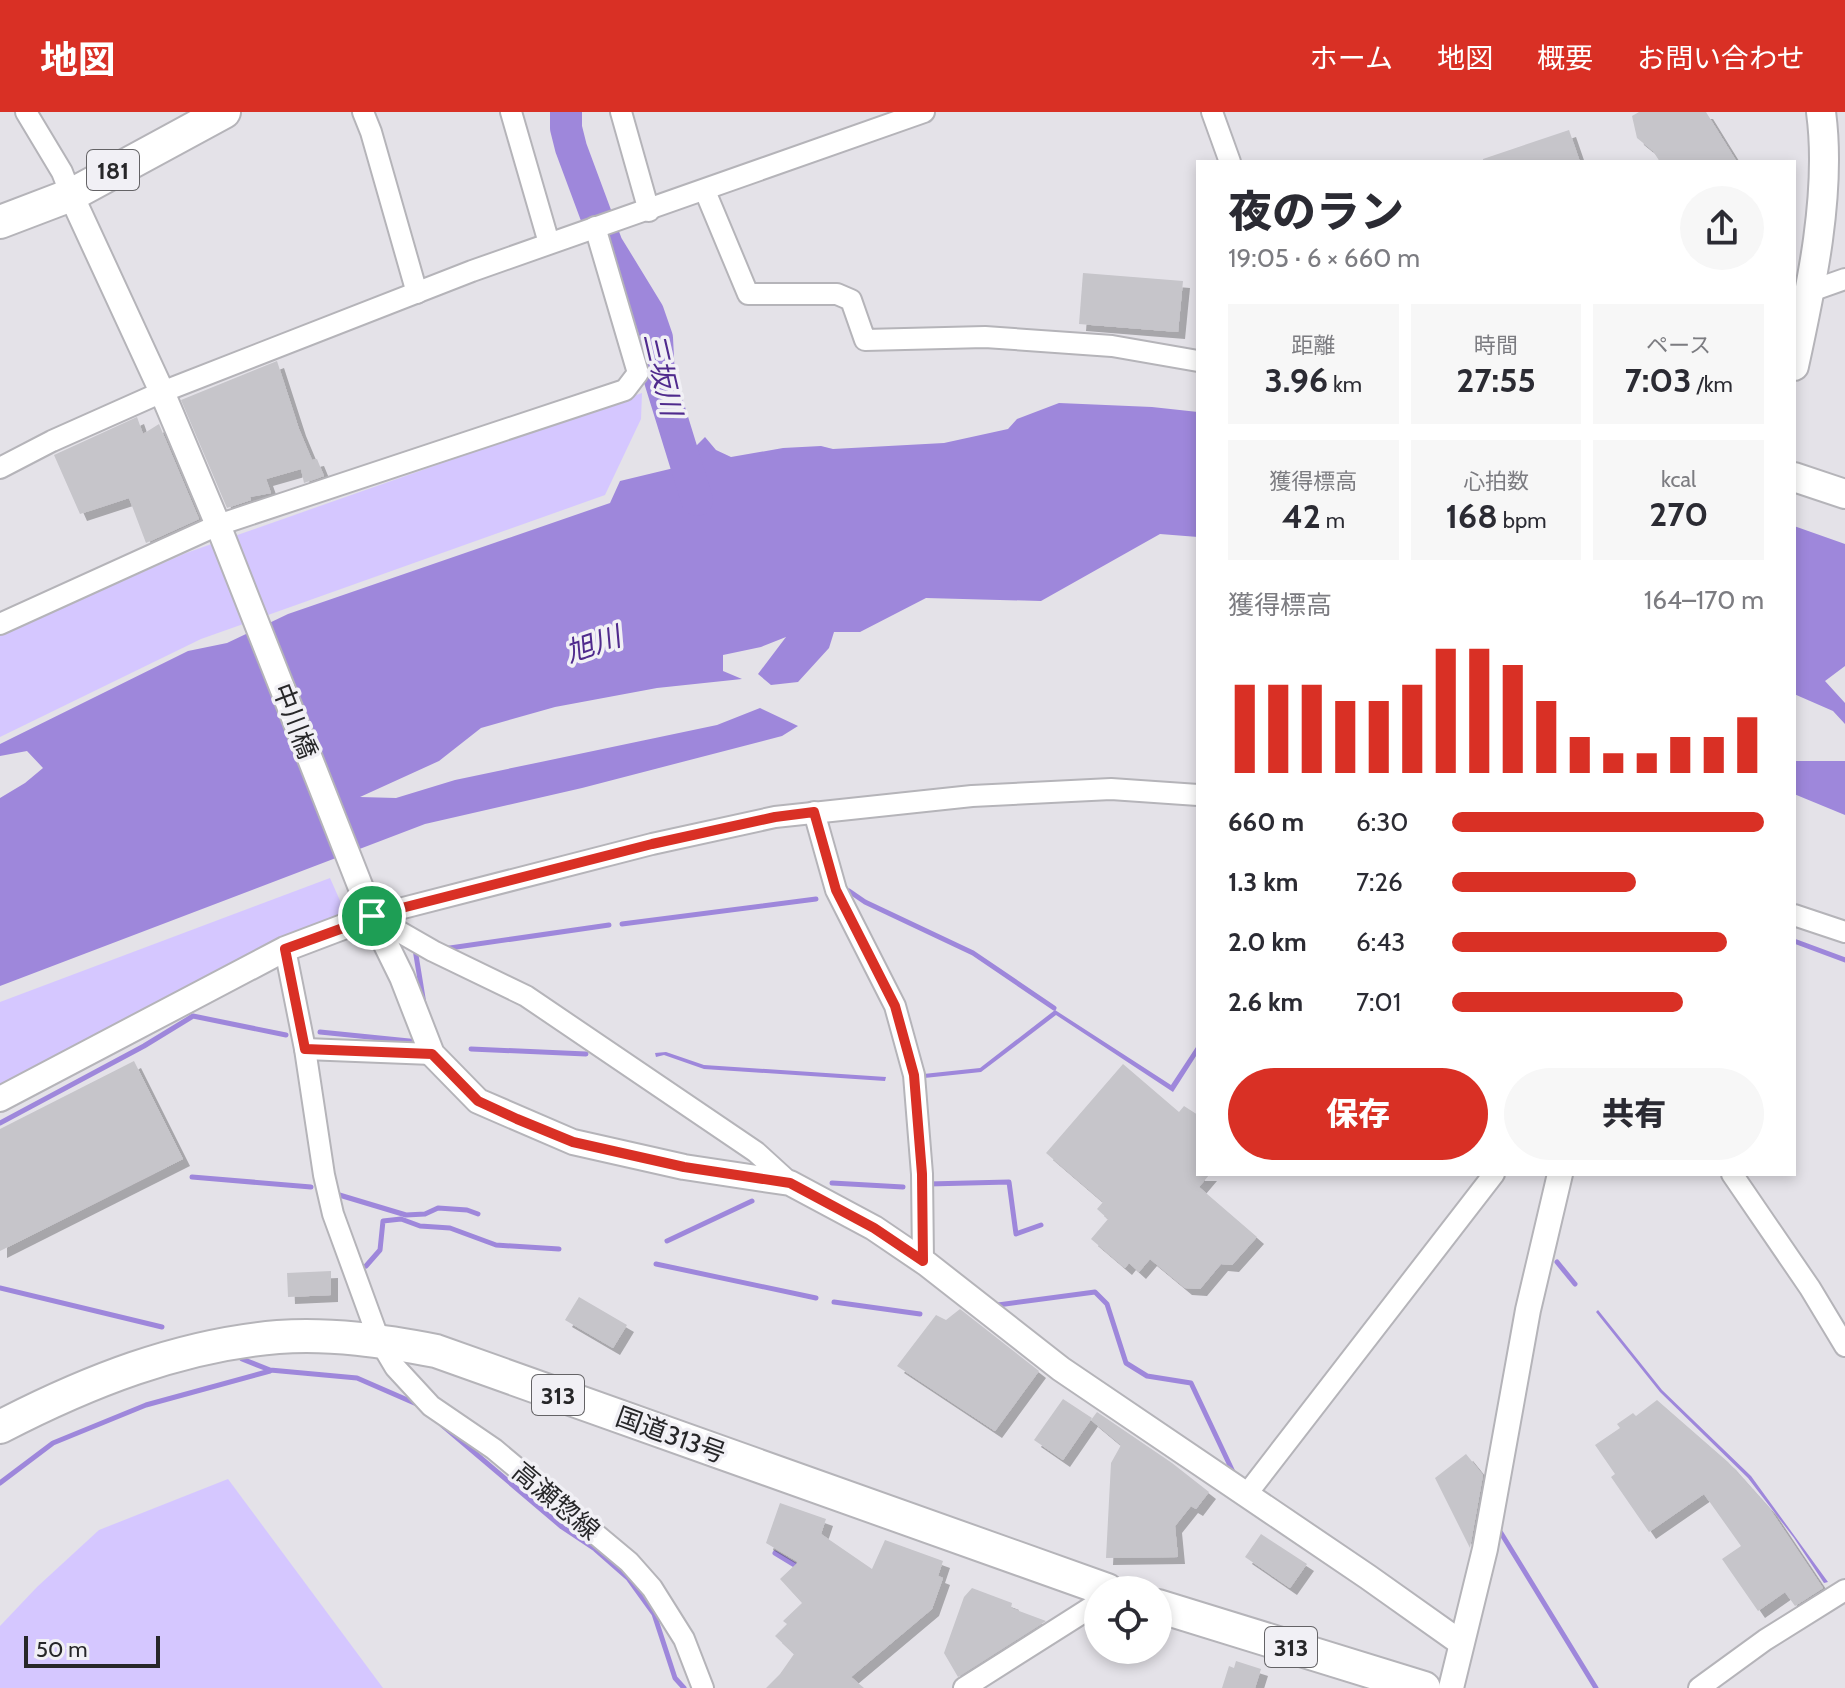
<!DOCTYPE html>
<html lang="ja">
<meta charset="utf-8">
<style>
:root{--surface:#fff;--page:#f7f7f7;--text:#2b2b33;--muted:#7c7c81;--accent:#d93025}
body{margin:0;font-family:Cabin,"Noto Sans JP",sans-serif;background:var(--page);color:var(--text);height:100vh;display:flex;flex-direction:column;font-size:30px;white-space:nowrap}
*{box-sizing:border-box;margin:0}
p{font-size:26px;color:var(--muted)}
.icon{flex:none;width:44px;height:44px;fill:none;stroke:currentColor;stroke-width:2;stroke-linecap:round;stroke-linejoin:round}
.map{position:relative;flex:1;overflow:hidden}
.details{position:absolute;left:1196px;top:48px;width:600px;height:1016px;display:flex;flex-direction:column;background:var(--surface);border-radius:0px;box-shadow:0 4px 12px #0003}
.details>*{flex:none}
.tools{position:absolute;left:1084px;top:1464px;display:grid;gap:16px}
.tools a{display:grid;place-items:center;width:88px;height:88px;border-radius:50%;background:var(--surface);box-shadow:0 4px 12px #0003;font-size:40px}
.scale{position:absolute;left:24px;bottom:20px;width:136px;box-sizing:border-box;padding-left:8px;border:4px solid #272729;border-top:0;font-size:22px;line-height:28px;white-space:nowrap;color:#272729;-webkit-text-stroke:6px #f1f0f5;paint-order:stroke}
.pin{position:absolute;display:grid;place-items:center;width:68px;height:68px;color:#fff;margin:-34px;border:4px solid #fff;border-radius:50%;box-shadow:0 2px 8px #0007}
.round{display:grid;place-items:center;flex:none;width:84px;height:84px;border-radius:42px;background:var(--page)}
.head{display:flex;align-items:center;justify-content:space-between;height:136px;padding:0 32px}
h1{font-size:44px;font-weight:800;line-height:60px}
.stats{display:grid;grid-template-columns:repeat(3,1fr);gap:12px;height:136px;padding:8px 32px}
.stats div{display:grid;align-content:center;border-radius:0px;background:var(--page);text-align:center}
.stats b{font-size:34px;font-weight:800}
.stats small{font-size:22px;font-weight:400}
.stats p{font-size:22px}
.chart{height:224px;padding:16px 32px}
.chart p{display:flex;justify-content:space-between}
.chart svg{width:100%;height:144px;margin-top:8px;stroke:var(--accent);stroke-width:6}
.action{display:flex;gap:16px;margin-top:auto;padding:16px 32px}
.action a{flex:1;height:92px;border-radius:48px;background:var(--accent);color:#fff;font-size:32px;font-weight:800;line-height:92px;text-align:center}
.action a+a{background:var(--page);color:var(--text)}
ul{padding:0 32px;list-style:none;font-size:26px}
li{display:grid;grid-template-columns:128px 96px 1fr;align-items:center;height:60px}
li i{height:20px;border-radius:10px;background:var(--accent)}
header{display:flex;align-items:center;gap:48px;box-sizing:border-box;height:112px;padding:0 40px;background:var(--accent);color:#fff}
header strong{font-size:38px}
nav{display:flex;gap:44px;margin-inline-start:auto;font-size:28px}
.map>svg:first-child{display:block}
</style>
<header>
<strong>地図</strong>
<nav><a>ホーム</a><a>地図</a><a>概要</a><a>お問い合わせ</a></nav>
</header>
<div class="map">
<svg width="1845" height="1576" viewBox="0 0 1845 1576">
<defs>
<filter id="shadow"><feDropShadow dx="7" dy="7" stdDeviation="0" flood-color="#0004"/></filter>
</defs>
<rect width="100%" height="100%" fill="#e4e2e8"/>
<g fill="#d5c7ff">
<polygon points="642,281 641,307 605,383 201,527 0,625 0,523 186,441"/>
<polygon points="330,766 345,800 282,825 0,973 0,890"/>
<polygon points="228,1367 383,1576 0,1576 0,1514 37,1475 99,1418"/>
</g>
<g fill="#9e87db">
<polygon points="1059,291 1152,295 1198,300 1198,425 1160,422 1041,489 926,486 860,520 834,520 829,536 798,570 771,573 758,562 786,525 761,535 723,543 723,559 742,567 657,576 555,595 481,616 439,649 360,685 396,686 455,668 717,613 760,596 798,614 782,624 582,676 425,712 0,874 0,686 25,671 43,656 27,639 0,644 0,632 188,539 227,531 288,502 610,391 620,369 674,356 705,325 716,338 731,345 783,336 821,334 833,337 944,331 1008,317 1017,307"/>
<polygon points="1794,414 1845,432 1845,554 1825,569 1845,591 1845,612 1833,599 1794,582"/>
<polygon points="1794,649 1845,649 1845,703 1794,682"/>
<polygon points="1055,898 1171,973 1198,932 1198,941 1173,980 1056,903 981,960 915,967 914,963 980,956"/>
<polygon points="666,940 704,953 886,965 885,969 704,957 664,943 656,945 655,941"/>
<polygon points="1598,1198 1662,1278 1751,1364 1828,1470 1824,1471 1794,1426 1748,1366 1660,1280 1596,1200"/>
</g>
<g fill="none" stroke-linecap="round" stroke-linejoin="round">
<g stroke="#9e87db" stroke-width="5">
<polyline points="849,779 865,790 973,841 1054,896"/>
<polyline points="622,812 816,787"/>
<polyline points="1794,829 1845,848"/>
<polyline points="415,837 424,892"/>
<polyline points="443,837 609,813"/>
<polyline points="320,920 419,930"/>
<polyline points="471,937 586,942"/>
<polyline points="0,1011 144,934 193,904 286,923"/>
<polyline points="192,1065 311,1075"/>
<polyline points="832,1071 903,1075"/>
<polyline points="928,1072 1009,1070 1016,1122 1041,1113"/>
<polyline points="336,1082 406,1103 425,1102 438,1096 467,1098 478,1102"/>
<polyline points="667,1129 752,1089"/>
<polyline points="1557,1150 1575,1172"/>
<polyline points="656,1152 816,1186"/>
<polyline points="366,1154 380,1138 383,1109 401,1107 420,1114 450,1116 496,1133 559,1137"/>
<polyline points="0,1176 162,1215"/>
<polyline points="834,1190 920,1202"/>
<polyline points="998,1193 1095,1180 1107,1192 1126,1251 1147,1264 1191,1271 1234,1362"/>
<polyline points="242,1247 270,1258 357,1266 419,1293"/>
<polyline points="442,1313 562,1415 595,1437 628,1466 654,1502 675,1566 684,1576"/>
<polyline points="0,1371 53,1331 146,1293 270,1259"/>
<polyline points="1501,1421 1596,1576"/>
<polyline points="775,1441 798,1455"/>
</g>
<polyline stroke="#9e87db" stroke-width="32" points="566,0 566,16 571,36 607,133 648,200 657,226 659,265 697,388"/>
</g>
<g fill="#c6c5ca" filter="url(#shadow)">
<polygon points="1639,0 1706,0 1737,50 1660,50 1653,39 1637,26 1632,4"/>
<polygon points="1569,18 1580,50 1483,50 1483,47"/>
<polygon points="1083,161 1183,169 1178,220 1079,212"/>
<polygon points="277,249 299,317 312,348 317,347 324,364 304,371 301,357 266,367 271,381 250,385 251,388 227,396 181,288"/>
<polygon points="137,305 143,322 159,312 199,407 146,431 129,386 80,402 54,343"/>
<polygon points="134,949 183,1047 0,1139 0,1017"/>
<polygon points="1123,952 1179,1000 1184,994 1198,1003 1198,1062 1210,1062 1199,1075 1257,1125 1232,1153 1221,1152 1200,1177 1185,1176 1150,1147 1139,1160 1129,1151 1125,1156 1091,1127 1108,1107 1097,1097 1103,1090 1046,1041"/>
<polygon points="331,1159 331,1183 288,1185 287,1161"/>
<polygon points="579,1185 627,1213 613,1236 565,1208"/>
<polygon points="960,1197 1039,1259 995,1319 897,1254 936,1203 946,1208"/>
<polygon points="1063,1287 1092,1306 1063,1348 1034,1328"/>
<polygon points="1657,1288 1728,1350 1770,1397 1823,1476 1795,1494 1785,1480 1758,1499 1722,1447 1741,1434 1704,1382 1649,1420 1611,1365 1615,1362 1595,1333 1620,1316 1617,1312 1633,1301 1636,1304"/>
<polygon points="1097,1300 1172,1351 1209,1380 1196,1397 1191,1394 1175,1414 1178,1445 1106,1446 1111,1351 1121,1333 1091,1308"/>
<polygon points="1466,1342 1483,1363 1470,1436 1435,1366"/>
<polygon points="780,1391 826,1407 821,1422 872,1457 885,1428 943,1449 938,1464 943,1466 932,1497 851,1565 864,1576 766,1576 780,1562 794,1542 775,1524 787,1512 783,1509 802,1491 780,1467 798,1450 766,1431"/>
<polygon points="1261,1422 1307,1452 1290,1476 1245,1445"/>
<polygon points="972,1476 1012,1491 1011,1496 1046,1509 958,1565 944,1541 964,1485"/>
<polygon points="1236,1549 1261,1557 1255,1576 1222,1576 1229,1554 1234,1556"/>
</g>
<g fill="none" stroke-linecap="round" stroke-linejoin="round">
<g stroke="#b5b4b9" stroke-width="24">
<g id="minor">
<polyline points="26,0 62,60 71,83"/>
<polyline points="363,0 371,20 417,181"/>
<polyline points="511,0 549,131"/>
<polyline points="621,0 649,99"/>
<polyline points="1212,0 1230,50"/>
<polyline points="705,79 748,182 837,182 851,188 865,228 985,225 1112,234 1198,249"/>
<polyline points="1808,180 1845,167"/>
<polyline points="0,356 52,329 162,280 472,159 924,0"/>
<polyline points="0,512 218,413 625,278 638,261 595,115"/>
<polyline points="814,700 836,778 895,894 914,963 922,1062 923,1149"/>
<polyline points="1794,803 1845,820"/>
<polyline points="372,804 652,732 775,705 972,684 1111,677 1198,683"/>
<polyline points="372,804 433,839 526,884 756,1040 790,1071"/>
<polyline points="285,837 305,937 324,1063 333,1102 379,1228 395,1255 431,1294 494,1337 629,1450 652,1476 684,1527 703,1576"/>
<polyline points="305,937 432,942"/>
<polyline points="1732,1062 1810,1176 1845,1234"/>
<polyline points="1246,1383 1494,1062"/>
<polyline points="964,1576 1098,1491"/>
<polyline points="1699,1576 1765,1528 1845,1478"/>
</g>
</g>
<g stroke="#b5b4b9" stroke-width="28">
<g id="tertiary">
<polyline points="71,83 162,280 218,413 372,804 402,865 432,942 478,989 573,1030 684,1055 790,1071 874,1116 927,1152 1061,1257 1368,1465 1461,1531"/>
<polyline points="0,987 285,837 372,804"/>
<polyline points="1451,1576 1485,1437 1528,1198 1560,1062"/>
</g>
</g>
<g stroke="#b5b4b9" stroke-width="32">
<g id="secondary">
<path d="M1794 254C1811 176 1832 80 1821 0"/>
<polyline points="1794,365 1845,382"/>
</g>
</g>
<g stroke="#b5b4b9" stroke-width="36">
<g id="trunk">
<polyline points="0,110 71,83 224,0"/>
<path d="M0 1315C87 1270 180 1233 278 1225 331 1221 384 1229 436 1239L1107 1478"/>
<polyline points="1158,1494 1424,1576"/>
</g>
</g>
<use href="#minor" stroke="#fff" stroke-width="20"/>
<use href="#tertiary" stroke="#fff" stroke-width="24"/>
<use href="#secondary" stroke="#fff" stroke-width="28"/>
<use href="#trunk" stroke="#fff" stroke-width="32"/>
</g>
<g fill="none" stroke-linecap="round" stroke-linejoin="round">
<g stroke="#fff" stroke-width="16">
<polygon id="route" points="814,700 836,778 895,894 914,963 922,1062 923,1149 874,1116 790,1071 684,1055 573,1030 517,1007 478,989 432,942 305,937 285,837 390,799 652,732 775,705"/>
</g>
<use href="#route" stroke="#d93025" stroke-width="10"/>
</g>
<g text-anchor="middle" dominant-baseline="central" stroke-width="7" stroke-linejoin="round" paint-order="stroke">
<g fill="#f1f0f5" stroke="#646366" stroke-width="2">
<rect x="87" y="38" width="52" height="40" rx="6"/>
<rect x="532" y="1263" width="52" height="40" rx="6"/>
<rect x="1265" y="1515" width="52" height="40" rx="6"/>
</g>
<g font-size="24" font-weight="bold" fill="#272729">
<text x="113" y="58">181</text>
<text x="558" y="1283">313</text>
<text x="1291" y="1535">313</text>
</g>
<g font-size="26" fill="#272729" stroke="#f1f0f5">
<text transform="translate(295 609) rotate(69)">中川橋</text>
<text transform="translate(671 1323) rotate(20)">国道313号</text>
<text transform="translate(556 1389) rotate(40)">高瀬惣線</text>
</g>
<g font-size="28" font-style="italic" fill="#4f2a8d" stroke="#f1f0f5">
<text transform="translate(663 262) rotate(77)">三坂川</text>
<text transform="translate(593 532) rotate(-19)">旭川</text>
</g>
</g>
</svg>
<div class="tools">
<a><svg class="icon" aria-label="locate" viewBox="0 0 24 24"><circle cx="12" cy="12" r="6"/><path d="M12 2v4M12 18v4M2 12h4M18 12h4"/></svg></a>
</div>
<div class="scale">50 m</div>
<div class="pin" style="left:372px;top:804px;background:#1e9e55"><svg class="icon" aria-label="arrive" viewBox="0 0 24 24"><path d="M6 21V4h12l-3 4 3 4H6"/></svg></div>
<section class="details">
<div class="head"><div><h1>夜のラン</h1><p>19:05 · 6 × 660 m</p></div><a class="round"><svg class="icon" aria-label="share" viewBox="0 0 24 24"><path d="M12 15V3M7 8l5-5 5 5M5 13v7h14v-7"/></svg></a></div>
<div class="stats">
<div><p>距離</p><b>3.96<small> km</small></b></div>
<div><p>時間</p><b>27:55</b></div>
<div><p>ペース</p><b>7:03<small> /km</small></b></div>
</div>
<div class="stats">
<div><p>獲得標高</p><b>42<small> m</small></b></div>
<div><p>心拍数</p><b>168<small> bpm</small></b></div>
<div><p>kcal</p><b>270</b></div>
</div>
<div class="chart"><p><span>獲得標高</span>164–170 m</p>
<svg viewBox="0 0 160 44" preserveAspectRatio="none"><path d="M5 44V17M15 44V17M25 44V17M35 44V22M45 44V22M55 44V17M65 44V6M75 44V6M85 44V11M95 44V22M105 44V33M115 44V38M125 44V38M135 44V33M145 44V33M155 44V27"/></svg>
</div>
<ul>
<li><b>660 m</b>6:30<i style="width:100%"></i></li>
<li><b>1.3 km</b>7:26<i style="width:59%"></i></li>
<li><b>2.0 km</b>6:43<i style="width:88%"></i></li>
<li><b>2.6 km</b>7:01<i style="width:74%"></i></li>
</ul>
<div class="action"><a>保存</a><a>共有</a></div>
</section>
</div>
